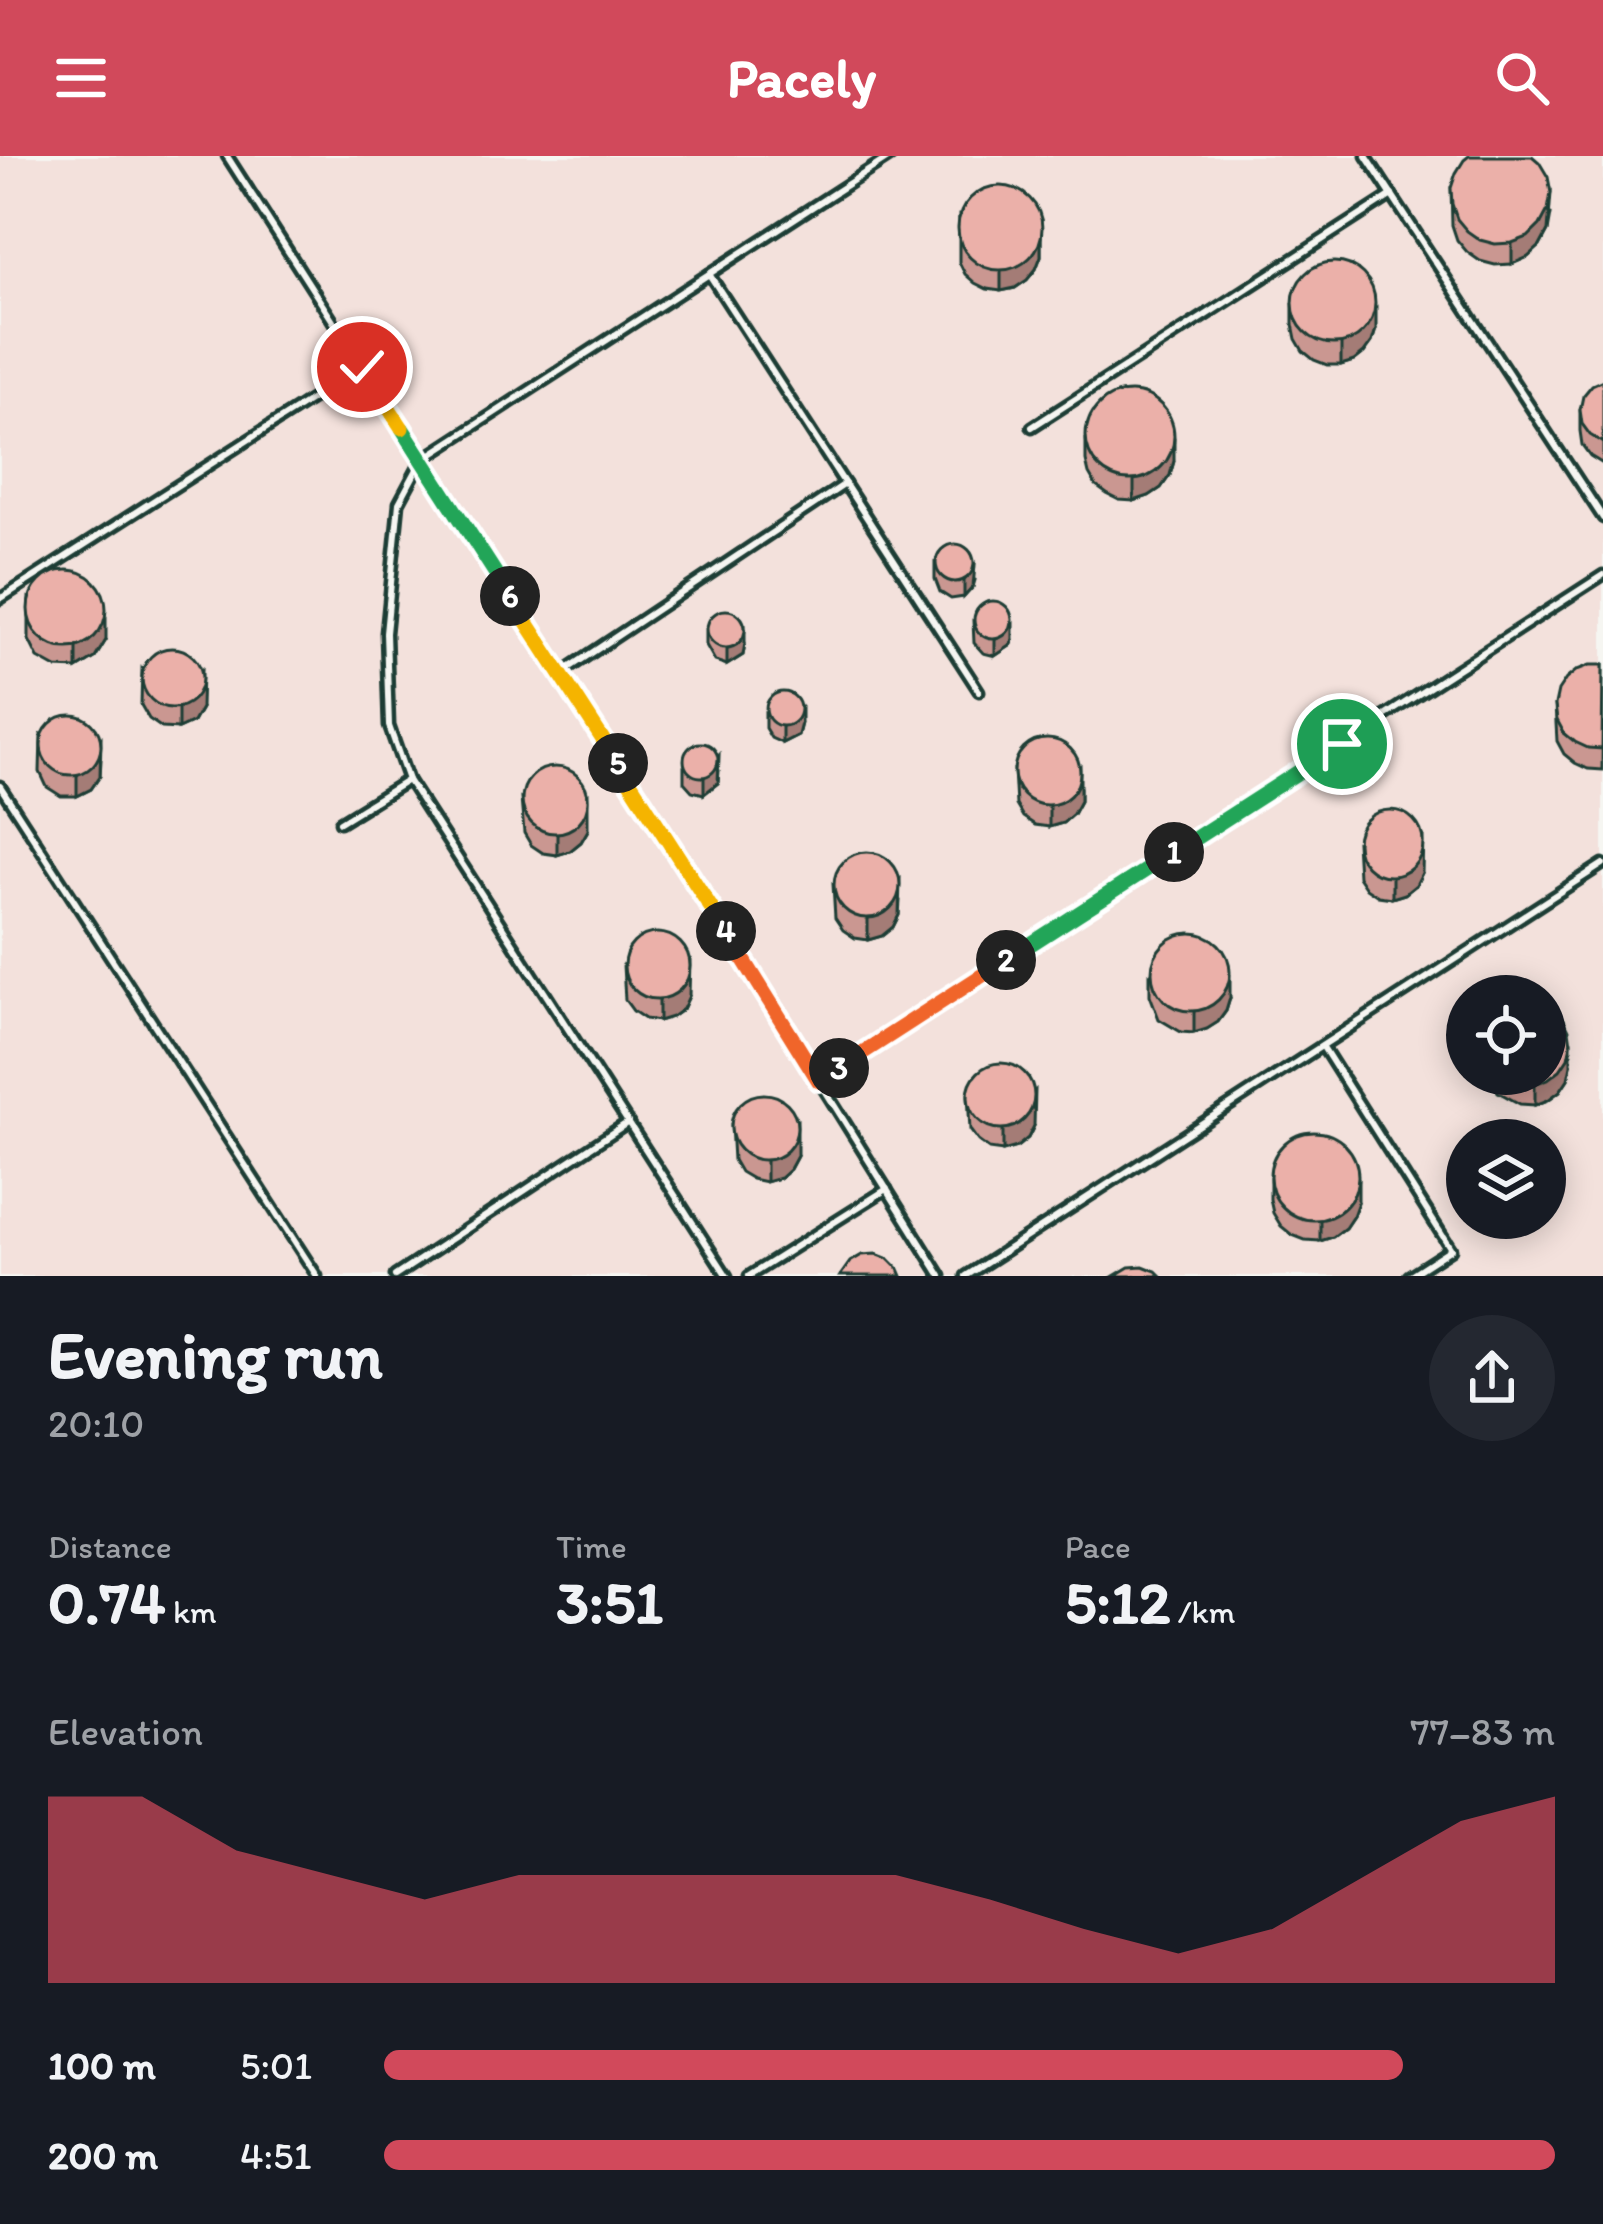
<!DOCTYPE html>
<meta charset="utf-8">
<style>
:root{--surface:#171b24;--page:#242831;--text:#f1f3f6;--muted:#9ea1a6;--accent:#d1495b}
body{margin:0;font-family:Itim,sans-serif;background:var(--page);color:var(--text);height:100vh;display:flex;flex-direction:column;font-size:45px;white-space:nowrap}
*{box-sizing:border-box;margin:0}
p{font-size:39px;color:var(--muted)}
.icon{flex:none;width:66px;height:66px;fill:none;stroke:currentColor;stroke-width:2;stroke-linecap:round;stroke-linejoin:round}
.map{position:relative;height:1120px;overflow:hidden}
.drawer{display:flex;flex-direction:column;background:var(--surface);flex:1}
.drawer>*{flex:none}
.controls{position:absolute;left:1446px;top:819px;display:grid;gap:24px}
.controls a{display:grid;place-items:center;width:120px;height:120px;border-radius:50%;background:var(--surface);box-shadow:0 6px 30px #0003;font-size:60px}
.pin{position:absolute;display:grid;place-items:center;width:102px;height:102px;color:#fff;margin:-51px;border:6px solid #fff;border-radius:50%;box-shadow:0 3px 12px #0007}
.km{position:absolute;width:60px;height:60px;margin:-30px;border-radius:50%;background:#222;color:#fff;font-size:33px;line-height:60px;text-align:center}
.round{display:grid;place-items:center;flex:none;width:126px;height:126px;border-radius:63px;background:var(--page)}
.overview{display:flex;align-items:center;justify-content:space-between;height:204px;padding:0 48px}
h1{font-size:66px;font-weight:700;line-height:90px}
.metrics{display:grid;grid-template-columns:repeat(3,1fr);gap:18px;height:204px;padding:12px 48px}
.metrics div{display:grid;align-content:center}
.metrics b{font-size:60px;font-weight:700}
.metrics small{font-size:33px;font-weight:400}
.metrics p{font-size:33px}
.chart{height:336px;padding:24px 48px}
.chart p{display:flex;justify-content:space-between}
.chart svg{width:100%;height:216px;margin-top:12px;fill:var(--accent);opacity:.7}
ul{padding:0 48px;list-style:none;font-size:39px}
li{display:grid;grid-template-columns:192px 144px 1fr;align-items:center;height:90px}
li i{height:30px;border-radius:15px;background:var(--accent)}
header{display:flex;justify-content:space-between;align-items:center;height:156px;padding:0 48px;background:var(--accent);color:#fff;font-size:54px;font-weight:700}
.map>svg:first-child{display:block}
</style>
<header><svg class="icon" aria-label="menu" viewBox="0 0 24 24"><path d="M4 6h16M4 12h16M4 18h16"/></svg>Pacely<svg class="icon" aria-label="search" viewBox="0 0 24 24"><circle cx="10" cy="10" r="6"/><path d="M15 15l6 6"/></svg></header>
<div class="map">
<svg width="1603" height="1120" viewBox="0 0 1603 1120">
<rect width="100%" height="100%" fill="#f6f6f2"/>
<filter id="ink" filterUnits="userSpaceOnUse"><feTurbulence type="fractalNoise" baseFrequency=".00833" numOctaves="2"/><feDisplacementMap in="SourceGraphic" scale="24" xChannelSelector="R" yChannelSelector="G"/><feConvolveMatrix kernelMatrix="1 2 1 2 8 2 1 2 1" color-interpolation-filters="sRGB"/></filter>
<g filter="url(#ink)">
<path fill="#f3e1dc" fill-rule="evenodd" d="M0 0H1603V1120H0ZM1467 840H1545V918H1467ZM1467 984H1545V1062H1467Z"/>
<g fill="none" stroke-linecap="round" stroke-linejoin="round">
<g stroke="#1f3d34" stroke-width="15">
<g id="lane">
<polyline points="227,0 422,304 399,347 386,477 389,570 408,624 727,1120"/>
<polyline points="891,0 422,304 701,736 941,1120"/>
<polyline points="1366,0 1603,362"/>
<polyline points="709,118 979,535"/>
<polyline points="1032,271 1392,39"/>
<polyline points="0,443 362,211"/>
<polyline points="560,518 845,328"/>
<polyline points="0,630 317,1120"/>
<polyline points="340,666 408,624"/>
<polyline points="1323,891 1451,1093 1409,1120"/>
<polyline points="819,925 1603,419"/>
<polyline points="395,1120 627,967"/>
<polyline points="749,1120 887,1033"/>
<polyline points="966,1120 1603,708"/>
</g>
</g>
<use href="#lane" stroke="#f6f6f2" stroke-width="6"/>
</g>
<g fill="#ca9791" stroke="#1f3d34" stroke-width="3">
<polygon points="1451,32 1551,58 1548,75 1540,90 1528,101 1512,108 1495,109 1480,105 1467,96 1457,84 1452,69"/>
<polygon points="959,59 1041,65 1041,100 1036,113 1027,124 1015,132 1001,135 987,133 975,127 965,118 959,106"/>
<polygon points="1293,148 1376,173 1372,186 1364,197 1354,205 1341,209 1327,209 1314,204 1303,195 1296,183 1293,168"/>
<polygon points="1603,224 1603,308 1590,300 1582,289 1580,275 1580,254"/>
<polygon points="1086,284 1174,305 1170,319 1161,332 1149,340 1134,345 1119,344 1107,338 1096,330 1089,318 1086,305"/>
<polygon points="935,407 975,424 973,431 964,441 951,443 940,436 935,423"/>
<polygon points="29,442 106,484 95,502 77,513 56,512 38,502 29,484"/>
<polygon points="973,465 1013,484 1010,490 995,500 983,497 974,487"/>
<polygon points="706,473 745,487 743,499 727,509 715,505 706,489"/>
<polygon points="1603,509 1602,614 1588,613 1575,607 1564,598 1557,585 1555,549"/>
<polygon points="142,512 201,552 193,566 178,573 162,572 149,563 141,549"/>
<polygon points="765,556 801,567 798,579 782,587 771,582 765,572"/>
<polygon points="41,579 101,604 100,620 91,633 77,640 61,640 47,631 40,616"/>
<polygon points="684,611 719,615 718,627 704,638 692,635 684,626"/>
<polygon points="1014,614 1080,632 1080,645 1073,658 1063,667 1049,671 1035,669 1023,661 1016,649"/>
<polygon points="521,643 588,674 581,686 570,695 557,699 543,697 531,689 524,677"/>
<polygon points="1356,686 1422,717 1416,729 1405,738 1392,742 1378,740 1366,732 1358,720"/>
<polygon points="833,728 900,745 899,759 893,771 882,780 868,784 855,782 843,774 835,762"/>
<polygon points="623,809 689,840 683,853 672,861 659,865 645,863 633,855 625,844"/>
<polygon points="1150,818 1230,842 1226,855 1218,866 1207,873 1194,877 1181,876 1159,863 1150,839"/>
<polygon points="1571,909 1568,923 1560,935 1548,944 1535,949 1520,948 1498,936 1489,918 1545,918"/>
<polygon points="968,939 1034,970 1028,982 1017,991 1003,995 989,993 978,985 970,974"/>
<polygon points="731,969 797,1000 790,1013 780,1022 766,1026 752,1023 740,1016 733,1004"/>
<polygon points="1270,1022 1358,1046 1353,1060 1345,1072 1333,1081 1320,1085 1305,1084 1292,1079 1281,1070 1273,1057 1270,1043"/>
</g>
<g fill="#a47b76" stroke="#1f3d34" stroke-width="3">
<polygon points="1551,37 1548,75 1540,90 1528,101 1512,108 1512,87"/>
<polygon points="1041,79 1041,100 1036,113 1027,124 1015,132 1001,135 1001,114"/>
<polygon points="1376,152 1376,173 1372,186 1364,197 1354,205 1341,209 1341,188"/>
<polygon points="1174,284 1174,305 1170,319 1161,332 1149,340 1134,345 1134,324"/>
<polygon points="975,409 973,431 964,441 964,425"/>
<polygon points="106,463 106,484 95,502 77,513 77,492"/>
<polygon points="1013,468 1013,484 1010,490 995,500 995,484"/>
<polygon points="745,471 745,487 743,499 727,509 727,493"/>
<polygon points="202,515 201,552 193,566 178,573 178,552"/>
<polygon points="801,552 801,567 798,579 782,587 782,571"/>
<polygon points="101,583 100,620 91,633 77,640 77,620"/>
<polygon points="719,600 718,627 704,638 704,622"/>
<polygon points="1080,611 1080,645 1073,658 1063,667 1049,671 1049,650"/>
<polygon points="588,639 588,674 581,686 570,695 557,699 557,678"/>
<polygon points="1423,682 1422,717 1416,729 1405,738 1392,742 1392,721"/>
<polygon points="900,724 899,759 893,771 882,780 868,784 868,763"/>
<polygon points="690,805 689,840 683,853 672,861 659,865 659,844"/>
<polygon points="1230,821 1230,842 1226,855 1218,866 1207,873 1194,877 1194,856"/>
<polygon points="1571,888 1571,909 1568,923 1560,935 1548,944 1535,949 1535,928"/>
<polygon points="1035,935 1034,970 1028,982 1017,991 1003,995 1003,974"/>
<polygon points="797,966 797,1000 790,1013 780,1022 766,1026 766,1005"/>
<polygon points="1358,1025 1358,1046 1353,1060 1345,1072 1333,1081 1320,1085 1320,1064"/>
</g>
<g fill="#ebb0a9" stroke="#1f3d34" stroke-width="3">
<polygon points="1469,0 1532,0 1539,6 1548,21 1551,37 1548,54 1540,69 1528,81 1512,87 1495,88 1480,84 1467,75 1457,63 1452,48 1451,32 1456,17 1464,4"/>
<circle cx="1000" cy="72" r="42"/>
<circle cx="1334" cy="147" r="41"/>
<polygon points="1603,224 1603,287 1590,279 1582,268 1580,254 1583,240 1592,229"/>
<circle cx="1130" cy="280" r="44"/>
<circle cx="955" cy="407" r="19"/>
<circle cx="67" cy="453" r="39"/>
<circle cx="993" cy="464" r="19"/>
<circle cx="726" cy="473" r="19"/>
<circle cx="172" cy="522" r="30"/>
<polygon points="1590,509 1603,509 1602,593 1588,592 1575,586 1564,577 1557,564 1555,549 1558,535 1566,523 1577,514"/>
<circle cx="783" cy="553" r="17"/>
<circle cx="71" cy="589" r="30"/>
<circle cx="1047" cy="616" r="33"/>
<circle cx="701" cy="604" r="17"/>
<circle cx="555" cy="644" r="33"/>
<circle cx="1390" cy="687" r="33"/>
<circle cx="867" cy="729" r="33"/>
<circle cx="657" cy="810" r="33"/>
<circle cx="1191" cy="816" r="39"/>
<polygon points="1545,847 1553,851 1563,861 1569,874 1571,888 1568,902 1560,914 1548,923 1535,928 1520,927 1503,918 1545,918"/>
<circle cx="1001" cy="940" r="33"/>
<circle cx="764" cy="971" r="33"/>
<circle cx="1314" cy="1020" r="44"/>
<polygon points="876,1098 889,1103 899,1113 902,1120 840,1120 850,1106 862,1099"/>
<polygon points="1143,1110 1156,1115 1161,1120 1114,1120 1129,1111"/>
</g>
</g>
<g fill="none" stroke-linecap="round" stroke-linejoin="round" filter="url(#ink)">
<g stroke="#fff" stroke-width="24">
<polyline id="split-1" points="1174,696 1342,588"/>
</g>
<g stroke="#fff" stroke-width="24">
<polyline id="split-2" points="1006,804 1174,696"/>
</g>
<g stroke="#fff" stroke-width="24">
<polyline id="split-3" points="839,912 1006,804"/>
</g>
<g stroke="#fff" stroke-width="24">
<polyline id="split-4" points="726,775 819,925 839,912"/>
</g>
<g stroke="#fff" stroke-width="24">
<polyline id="split-5" points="618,607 726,775"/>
</g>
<g stroke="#fff" stroke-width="24">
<polyline id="split-6" points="510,440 618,607"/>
</g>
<g stroke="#fff" stroke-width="24">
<polyline id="split-7" points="402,272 510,440"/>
</g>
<g stroke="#fff" stroke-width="24">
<polyline id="split-8" points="362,211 402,272"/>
</g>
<use href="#split-1" stroke="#22a559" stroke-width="15"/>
<use href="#split-2" stroke="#22a559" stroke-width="15"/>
<use href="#split-3" stroke="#f0652b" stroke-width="15"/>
<use href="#split-4" stroke="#f0652b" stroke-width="15"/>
<use href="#split-5" stroke="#f5b400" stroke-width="15"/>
<use href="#split-6" stroke="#f5b400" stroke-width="15"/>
<use href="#split-7" stroke="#22a559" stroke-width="15"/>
<use href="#split-8" stroke="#f5b400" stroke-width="15"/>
</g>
</svg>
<div class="controls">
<a><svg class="icon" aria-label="locate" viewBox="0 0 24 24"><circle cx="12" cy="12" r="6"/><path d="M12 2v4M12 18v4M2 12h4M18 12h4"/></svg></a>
<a><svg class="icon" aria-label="layers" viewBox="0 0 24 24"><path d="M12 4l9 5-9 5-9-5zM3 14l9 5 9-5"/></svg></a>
</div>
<div class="pin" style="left:1342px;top:588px;background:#1e9e55"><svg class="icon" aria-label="arrive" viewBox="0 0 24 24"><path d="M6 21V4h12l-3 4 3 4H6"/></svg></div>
<div class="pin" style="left:362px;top:211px;background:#d93025"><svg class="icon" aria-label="check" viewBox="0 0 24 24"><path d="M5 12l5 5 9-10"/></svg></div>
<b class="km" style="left:1174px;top:696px">1</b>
<b class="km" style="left:1006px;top:804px">2</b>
<b class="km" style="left:839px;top:912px">3</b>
<b class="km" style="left:726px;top:775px">4</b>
<b class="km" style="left:618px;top:607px">5</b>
<b class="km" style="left:510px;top:440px">6</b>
</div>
<section class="drawer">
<div class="overview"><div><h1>Evening run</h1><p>20:10</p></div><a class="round"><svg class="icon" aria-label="share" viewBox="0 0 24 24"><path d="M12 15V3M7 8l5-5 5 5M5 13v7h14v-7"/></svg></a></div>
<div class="metrics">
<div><p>Distance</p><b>0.74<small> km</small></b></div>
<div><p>Time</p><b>3:51</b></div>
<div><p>Pace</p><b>5:12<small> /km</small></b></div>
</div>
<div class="chart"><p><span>Elevation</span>77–83 m</p>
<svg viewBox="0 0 160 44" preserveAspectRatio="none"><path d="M0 44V6L10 6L20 17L30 22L40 27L50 22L60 22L70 22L80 22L90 22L100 27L110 33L120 38L130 33L140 22L150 11L160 6V44z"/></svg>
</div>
<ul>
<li><b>100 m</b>5:01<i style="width:87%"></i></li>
<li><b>200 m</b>4:51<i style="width:100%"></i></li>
</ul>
</section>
